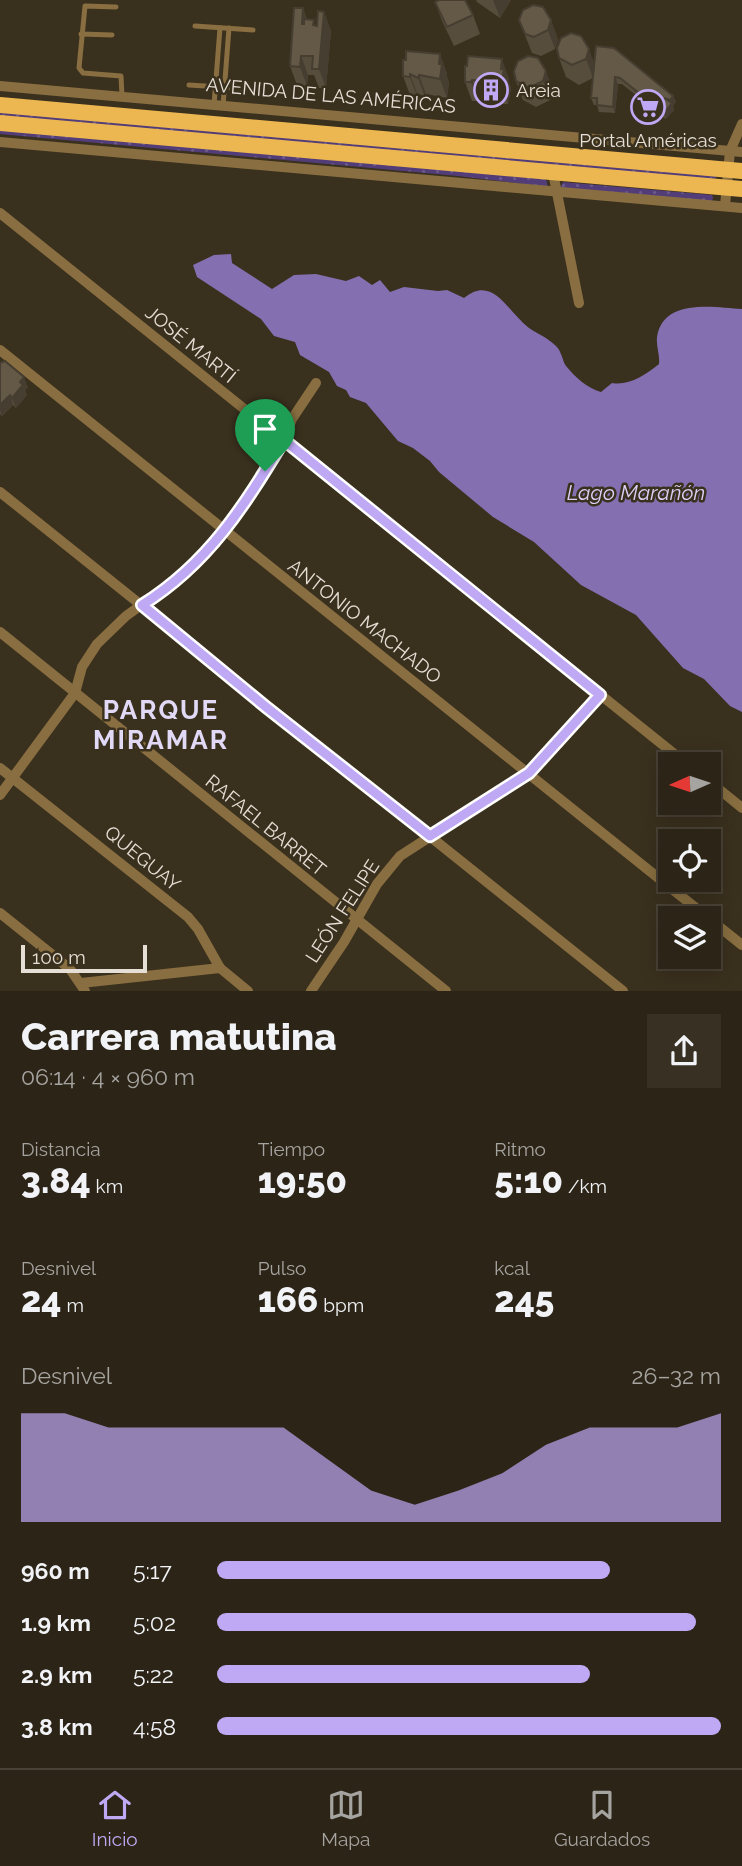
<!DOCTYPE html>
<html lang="es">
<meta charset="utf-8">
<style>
:root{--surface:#2c2416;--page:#383023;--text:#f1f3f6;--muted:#a6a4a1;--line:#484135;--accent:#bfa8f4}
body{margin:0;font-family:Raleway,sans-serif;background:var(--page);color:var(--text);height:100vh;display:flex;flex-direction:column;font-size:26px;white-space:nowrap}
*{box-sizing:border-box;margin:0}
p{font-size:23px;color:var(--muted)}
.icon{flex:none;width:38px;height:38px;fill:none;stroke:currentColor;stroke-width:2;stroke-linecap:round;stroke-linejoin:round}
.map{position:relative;height:991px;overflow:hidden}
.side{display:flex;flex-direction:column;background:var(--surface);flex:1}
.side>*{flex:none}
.needle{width:46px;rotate:267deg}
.fabs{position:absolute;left:658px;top:752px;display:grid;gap:14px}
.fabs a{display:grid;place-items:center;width:63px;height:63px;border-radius:0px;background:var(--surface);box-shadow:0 4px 18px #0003,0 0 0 2px var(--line);font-size:35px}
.scale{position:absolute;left:21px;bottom:18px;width:126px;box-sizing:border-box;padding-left:7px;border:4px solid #e6dfd5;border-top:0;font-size:19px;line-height:24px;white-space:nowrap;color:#e6dfd5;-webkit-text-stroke:5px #3a301e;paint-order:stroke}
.pin{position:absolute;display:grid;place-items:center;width:60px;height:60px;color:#fff;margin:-72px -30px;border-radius:50% 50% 50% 0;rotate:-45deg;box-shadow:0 0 7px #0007}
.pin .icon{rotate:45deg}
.round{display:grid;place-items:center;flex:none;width:74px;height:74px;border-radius:0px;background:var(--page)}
.head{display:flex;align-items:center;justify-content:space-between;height:119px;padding:0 21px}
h1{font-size:38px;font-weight:800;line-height:52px}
.figures{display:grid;grid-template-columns:repeat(3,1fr);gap:10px;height:119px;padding:7px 21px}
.figures div{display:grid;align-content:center}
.figures b{font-size:35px;font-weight:800}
.figures small{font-size:19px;font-weight:400}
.figures p{font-size:19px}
.chart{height:196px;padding:14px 21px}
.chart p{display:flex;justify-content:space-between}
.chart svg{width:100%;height:126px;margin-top:7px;fill:var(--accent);opacity:.7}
ul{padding:0 21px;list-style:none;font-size:23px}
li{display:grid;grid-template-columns:112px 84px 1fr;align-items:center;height:52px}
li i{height:18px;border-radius:9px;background:var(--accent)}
.tabs{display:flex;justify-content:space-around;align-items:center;height:98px;border-top:2px solid var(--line);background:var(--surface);font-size:19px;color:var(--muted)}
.tabs a{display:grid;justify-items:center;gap:4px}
.tabs .on{color:var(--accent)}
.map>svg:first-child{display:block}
</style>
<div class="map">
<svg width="742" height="991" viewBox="0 0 742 991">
<defs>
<pattern id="grass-dots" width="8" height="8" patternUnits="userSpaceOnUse" patternTransform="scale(1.75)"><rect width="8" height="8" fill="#523d79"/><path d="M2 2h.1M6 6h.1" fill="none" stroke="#6b598b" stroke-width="1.8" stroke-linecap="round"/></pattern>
</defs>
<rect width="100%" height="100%" fill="#3a301e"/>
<g fill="url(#grass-dots)">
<polygon points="0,112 717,176 715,179 677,176 0,118"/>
<polygon points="0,129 546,179 548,187 458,176 0,134"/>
<polygon points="563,182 712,195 713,197 712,202 560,188"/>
</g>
<path fill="#8470b1" d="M231 254 232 263 272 289 294 275 316 274 346 281 359 276 372 285 380 280 390 292 404 287 438 291 447 290 464 298C493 274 507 311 529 328 538 334 548 338 556 346 562 352 562 360 566 366 575 377 587 388 601 392L612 383C629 386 645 375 659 364 660 355 656 346 657 337 663 298 713 307 742 309V712L730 706 704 679 683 668 636 615 581 585 534 542 493 517 439 472 430 461 413 448 398 441 366 403 350 397 346 390 337 386 329 372 300 355 295 342 274 336 261 319 197 277 193 265 214 255Z"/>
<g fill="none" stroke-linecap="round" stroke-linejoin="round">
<g stroke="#886e40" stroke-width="5">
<polyline points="116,7 85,6 79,68 83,73 121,76 122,96"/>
<polyline points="195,26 253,30"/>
<polyline points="81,34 112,35"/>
<polyline points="189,85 252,89"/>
<polyline points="214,105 220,28"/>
<polyline points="223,106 229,28"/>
</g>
<g stroke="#886e40" stroke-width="10">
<polyline points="0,86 742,152"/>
<polyline points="0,142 742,208"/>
<polyline points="553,173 579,303"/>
<polyline points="725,206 730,151 742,124"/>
<polyline points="0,213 688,765"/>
<polyline points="0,350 742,945"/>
<polyline points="0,492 623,991"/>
<polyline points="0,632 446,991"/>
<polyline points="0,768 188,917 198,929 220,968 248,991"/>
<polyline points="709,781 742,808"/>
<polyline points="0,795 75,693 82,667 97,644 126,616 187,572 224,531 265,471 284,440 292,419 316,383"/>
<polyline points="0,913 70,969 85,991"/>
<polyline points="81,983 220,968"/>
<polyline points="311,991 344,942 377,884 400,856 529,773 600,695"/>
</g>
<g stroke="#ecb651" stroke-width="16">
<polyline points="0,105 742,171"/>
<polyline points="0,123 742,189"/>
</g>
</g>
<g fill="#564d3c">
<polygon points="476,0 511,0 500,18 477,2"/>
<polygon points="435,2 473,15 480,34 454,46 442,21"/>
<polygon points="303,8 307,20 316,26 317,26 324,12 331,31 326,88 319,88 314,75 308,75 307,86 297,85 290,66"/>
<polygon points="519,20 551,20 558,40 555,49 541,56 532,53"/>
<polygon points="561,38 594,64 673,96 676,102 673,106 674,110 666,119 622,84 618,84 615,113 599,112 597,105 594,105 591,98 593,78 579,85 566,77 559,58"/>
<polygon points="528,56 553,90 550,100 536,107 523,100 516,81"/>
<polygon points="403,60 447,73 447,77 449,83 447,98 426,94 425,97 417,93 417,96 410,95 403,76"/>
<polygon points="467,66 509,78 509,83 511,88 508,104 502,104 500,101 498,100 498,103 490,103 489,99 479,99 478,101 472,101 465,82"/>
<polygon points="0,363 28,387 25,390 27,395 16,408 13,405 2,416 0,414"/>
</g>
<g fill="#463e31">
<polygon points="493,0 511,0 500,18"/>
<polygon points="303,8 310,27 302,24"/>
<polygon points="324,12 331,31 326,88 319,69"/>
<polygon points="551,20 558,40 555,49 548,30"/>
<polygon points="589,49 596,68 593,78 586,59"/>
<polygon points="440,54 447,73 447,77 449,83 447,98 440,79"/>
<polygon points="301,56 308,75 307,86 300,67"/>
<polygon points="502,59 509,78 509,83 511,88 508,104 501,85"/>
<polygon points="546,71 553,90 550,100 543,81"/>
<polygon points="410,74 417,93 417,96 410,77"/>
<polygon points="419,75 426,94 425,97 418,78"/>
<polygon points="615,77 618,84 615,113 613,107"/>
<polygon points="472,80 479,99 478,101 471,82"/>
<polygon points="491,81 498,100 498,103 491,84"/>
<polygon points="673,96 676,102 673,106 674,110 666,119 664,113 671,104 670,100"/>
<polygon points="24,377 28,387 25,390 27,395 16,408 12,398 20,382"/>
<polygon points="10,395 13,405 2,416 0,410 0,405"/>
</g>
<g fill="#645946" stroke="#463e31" stroke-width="2">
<polygon points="439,0 465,0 473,15 447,27 435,2"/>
<polygon points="533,5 543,7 551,20 548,30 534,37 525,34 519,20 523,10"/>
<polygon points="294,8 303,8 302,24 304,24 304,19 314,20 313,25 317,26 318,11 324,12 319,69 312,69 313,56 301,56 300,67 290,66"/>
<polygon points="571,33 581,36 589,49 586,59 572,65 559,58 557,48 561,38"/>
<polygon points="596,46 614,48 673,96 670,100 664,98 672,103 664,113 620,78 615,77 613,107 597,105 597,98 591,98"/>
<polygon points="406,51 440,54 439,64 442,64 440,79 419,75 418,78 410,74 410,77 403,76 403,60 406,60"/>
<polygon points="468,56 502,59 501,69 504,69 501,85 495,84 495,82 491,81 491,84 483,84 483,81 472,80 471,82 465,82 465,66 467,66"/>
<polygon points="528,56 538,58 546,71 543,81 529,88 516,81 514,71 518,61"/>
<polygon points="5,361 24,377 20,382 23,385 12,398 10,395 0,405 0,363"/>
</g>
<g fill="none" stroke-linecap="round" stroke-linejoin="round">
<g stroke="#fff" stroke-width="14">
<path id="route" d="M284 440 600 695 529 773 430 836 266 707 142 605C209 563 244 506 284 440Z"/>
</g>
<use href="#route" stroke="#bfa8f4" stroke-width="9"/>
</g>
<defs>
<g id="building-ring" transform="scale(1.75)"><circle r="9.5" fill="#3a301e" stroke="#bfa8f4" stroke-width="1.5"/><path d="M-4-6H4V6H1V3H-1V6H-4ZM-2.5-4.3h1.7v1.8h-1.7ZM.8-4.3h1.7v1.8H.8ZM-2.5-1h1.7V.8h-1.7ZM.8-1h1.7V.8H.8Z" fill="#bfa8f4"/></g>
<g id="supermarket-ring" transform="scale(1.75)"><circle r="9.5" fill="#3a301e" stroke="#bfa8f4" stroke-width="1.5"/><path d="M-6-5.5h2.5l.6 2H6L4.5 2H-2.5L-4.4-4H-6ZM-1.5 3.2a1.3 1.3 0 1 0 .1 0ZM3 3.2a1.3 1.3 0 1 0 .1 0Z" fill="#bfa8f4"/></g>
</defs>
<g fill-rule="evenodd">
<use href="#building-ring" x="491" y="90"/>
<use href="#supermarket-ring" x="648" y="107"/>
</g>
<g text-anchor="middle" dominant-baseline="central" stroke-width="5" stroke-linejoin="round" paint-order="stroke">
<g font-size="19" fill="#e6dfd5" stroke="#3a301e" text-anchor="start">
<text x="516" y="90">Areia</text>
<text x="648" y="140" text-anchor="middle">Portal Américas</text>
</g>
<g font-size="19" fill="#e6dfd5" stroke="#3a301e">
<text transform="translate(331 95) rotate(5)">AVENIDA DE LAS AMÉRICAS</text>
<text transform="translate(191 344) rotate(39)">JOSÉ MARTÍ</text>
<text transform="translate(365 621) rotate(38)">ANTONIO MACHADO</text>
<text transform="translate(266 825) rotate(39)">RAFAEL BARRET</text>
<text transform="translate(143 858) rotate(39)">QUEGUAY</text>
<text transform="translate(342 911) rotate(-57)">LEÓN FELIPE</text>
</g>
<g font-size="21" font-style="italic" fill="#dad0f5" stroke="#3a301e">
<text x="636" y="492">Lago Marañón</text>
</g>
<g font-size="26" font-weight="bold" letter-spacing="2" fill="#e1d9f6" stroke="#3a301e">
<text x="161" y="710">PARQUE<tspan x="161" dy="30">MIRAMAR</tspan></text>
</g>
</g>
</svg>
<div class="fabs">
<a><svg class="needle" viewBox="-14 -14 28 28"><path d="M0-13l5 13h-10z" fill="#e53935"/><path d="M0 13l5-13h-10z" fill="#a6a4a1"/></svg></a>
<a><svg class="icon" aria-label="locate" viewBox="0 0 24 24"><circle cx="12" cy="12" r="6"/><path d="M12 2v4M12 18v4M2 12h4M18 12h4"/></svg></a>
<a><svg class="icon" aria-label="layers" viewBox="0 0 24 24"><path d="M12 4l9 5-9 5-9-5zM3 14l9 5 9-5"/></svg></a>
</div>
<div class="scale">100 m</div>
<div class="pin" style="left:265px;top:471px;background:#1e9e55"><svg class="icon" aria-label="arrive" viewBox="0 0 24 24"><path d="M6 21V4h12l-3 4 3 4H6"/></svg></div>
</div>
<section class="side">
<div class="head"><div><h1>Carrera matutina</h1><p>06:14 · 4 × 960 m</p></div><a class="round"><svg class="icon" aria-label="share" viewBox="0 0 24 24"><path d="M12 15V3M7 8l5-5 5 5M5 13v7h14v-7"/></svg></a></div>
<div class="figures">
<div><p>Distancia</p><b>3.84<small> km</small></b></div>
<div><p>Tiempo</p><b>19:50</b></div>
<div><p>Ritmo</p><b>5:10<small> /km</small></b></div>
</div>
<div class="figures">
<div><p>Desnivel</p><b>24<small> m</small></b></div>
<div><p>Pulso</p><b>166<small> bpm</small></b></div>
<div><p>kcal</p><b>245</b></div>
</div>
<div class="chart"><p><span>Desnivel</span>26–32 m</p>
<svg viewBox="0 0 160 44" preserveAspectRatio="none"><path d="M0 44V6L10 6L20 11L30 11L40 11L50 11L60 11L70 22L80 33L90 38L100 33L110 27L120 17L130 11L140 11L150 11L160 6V44z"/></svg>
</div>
<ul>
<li><b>960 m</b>5:17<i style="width:78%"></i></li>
<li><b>1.9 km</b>5:02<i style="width:95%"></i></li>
<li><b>2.9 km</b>5:22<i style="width:74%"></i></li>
<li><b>3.8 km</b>4:58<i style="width:100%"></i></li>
</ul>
</section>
<nav class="tabs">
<a class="on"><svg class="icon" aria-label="home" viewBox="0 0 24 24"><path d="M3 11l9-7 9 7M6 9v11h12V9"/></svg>Inicio</a>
<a><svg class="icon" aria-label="map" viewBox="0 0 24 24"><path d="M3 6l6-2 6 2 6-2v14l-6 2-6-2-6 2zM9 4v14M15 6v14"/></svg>Mapa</a>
<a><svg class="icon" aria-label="saved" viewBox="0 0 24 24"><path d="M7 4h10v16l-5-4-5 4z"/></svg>Guardados</a>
</nav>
